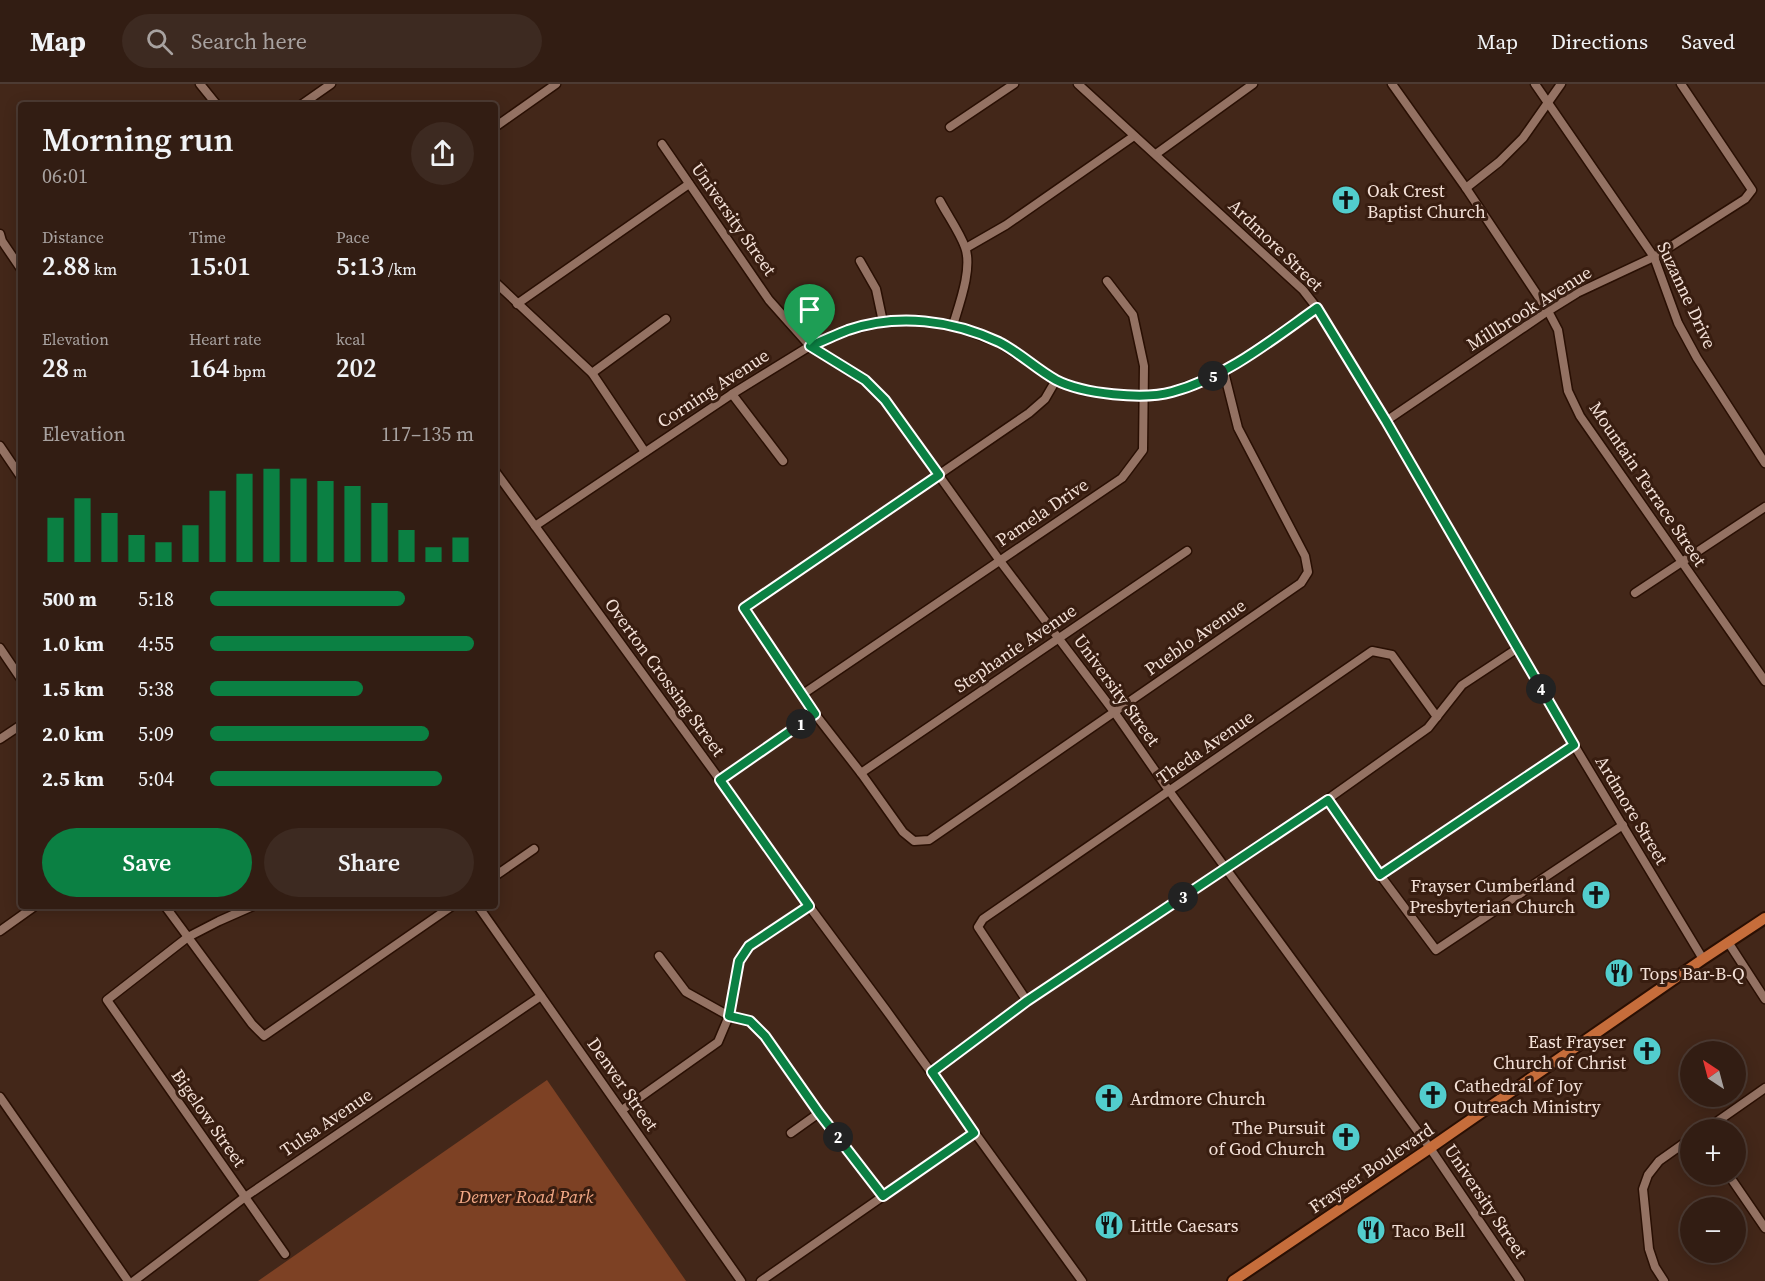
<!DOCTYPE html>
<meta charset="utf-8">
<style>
:root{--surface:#321d13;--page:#3d2a21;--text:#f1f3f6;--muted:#a8a2a0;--line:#4d3b33;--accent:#0b8043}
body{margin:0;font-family:"Source Serif 4",serif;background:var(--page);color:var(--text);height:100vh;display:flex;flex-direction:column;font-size:22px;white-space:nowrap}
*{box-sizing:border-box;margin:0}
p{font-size:20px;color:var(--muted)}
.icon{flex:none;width:33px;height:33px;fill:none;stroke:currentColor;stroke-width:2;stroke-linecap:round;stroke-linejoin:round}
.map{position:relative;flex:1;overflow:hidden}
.sheet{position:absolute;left:18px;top:18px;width:480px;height:807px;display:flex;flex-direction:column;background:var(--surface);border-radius:6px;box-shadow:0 3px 15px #0003,0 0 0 2px var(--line)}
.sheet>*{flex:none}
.needle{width:39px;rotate:324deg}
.controls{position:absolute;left:1680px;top:957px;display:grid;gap:12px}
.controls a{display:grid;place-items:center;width:66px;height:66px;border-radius:50%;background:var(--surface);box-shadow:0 3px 15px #0003,0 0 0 2px var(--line);font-size:30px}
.pin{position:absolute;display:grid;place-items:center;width:51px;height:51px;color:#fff;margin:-62px -26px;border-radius:50% 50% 50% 0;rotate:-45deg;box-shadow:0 0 6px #0007}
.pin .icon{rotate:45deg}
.km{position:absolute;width:30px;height:30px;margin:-15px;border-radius:50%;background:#222;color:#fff;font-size:16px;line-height:30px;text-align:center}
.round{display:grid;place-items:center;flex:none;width:63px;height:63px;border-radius:32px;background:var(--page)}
.headline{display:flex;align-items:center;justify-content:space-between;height:102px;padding:0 24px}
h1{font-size:33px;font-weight:600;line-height:45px}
.metrics{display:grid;grid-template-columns:repeat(3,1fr);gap:9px;height:102px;padding:6px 24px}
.metrics div{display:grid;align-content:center}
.metrics b{font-size:26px;font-weight:600}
.metrics small{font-size:16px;font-weight:400}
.metrics p{font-size:16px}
.chart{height:168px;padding:12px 24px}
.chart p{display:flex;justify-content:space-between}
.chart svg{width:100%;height:108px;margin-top:6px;stroke:var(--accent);stroke-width:6}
.button{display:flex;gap:12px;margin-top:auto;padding:12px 24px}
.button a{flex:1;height:69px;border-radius:36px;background:var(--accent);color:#fff;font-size:24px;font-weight:600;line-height:69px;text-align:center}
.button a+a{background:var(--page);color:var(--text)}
ul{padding:0 24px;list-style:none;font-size:20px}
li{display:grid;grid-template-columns:96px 72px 1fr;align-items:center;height:45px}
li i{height:15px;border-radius:8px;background:var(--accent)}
header{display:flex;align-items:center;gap:36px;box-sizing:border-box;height:84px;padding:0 30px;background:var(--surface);border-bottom:2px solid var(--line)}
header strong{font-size:28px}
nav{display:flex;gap:33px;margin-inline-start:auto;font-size:21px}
.search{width:420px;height:54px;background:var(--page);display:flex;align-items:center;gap:15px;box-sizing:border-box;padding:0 21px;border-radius:33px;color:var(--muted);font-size:22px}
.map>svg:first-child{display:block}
</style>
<header>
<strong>Map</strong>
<div class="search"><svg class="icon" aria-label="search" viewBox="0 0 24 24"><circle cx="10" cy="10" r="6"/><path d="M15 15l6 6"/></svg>Search here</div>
<nav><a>Map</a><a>Directions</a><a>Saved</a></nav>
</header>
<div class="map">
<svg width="1765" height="1197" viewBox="0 0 1765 1197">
<rect width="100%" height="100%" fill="#432719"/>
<polygon fill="#7d4124" points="547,996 686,1197 258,1197"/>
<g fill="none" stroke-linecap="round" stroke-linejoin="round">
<g stroke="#290f03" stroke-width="11">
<g id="minor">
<polyline points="200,0 217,21"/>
<polyline points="1078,0 1303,206 1317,224 1386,337 1574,661 1703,875"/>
<polyline points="1392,0 1466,104 1548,227 1558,246 1568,307 1580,332 1765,597"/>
<polyline points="1535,0 1654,173 1678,239 1697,274 1765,379"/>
<polyline points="301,21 331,0"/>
<polyline points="495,43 556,0"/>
<polyline points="950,43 1014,0"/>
<polyline points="662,60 769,216 810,262 865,296 885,316 1000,477 1115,629 1170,708 1430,1064 1520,1197"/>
<polyline points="1156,70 1253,0"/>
<polyline points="1466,104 1499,78 1523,54 1561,0"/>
<path d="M940 117C948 132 959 147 965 163 973 184 959 221 953 241"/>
<polyline points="0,150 2,157 21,185"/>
<polyline points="966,164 1006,141 1134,52"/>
<polyline points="860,177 876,205 883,238"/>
<polyline points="495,198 592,289 645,368"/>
<polyline points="517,220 689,100"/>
<polyline points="592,289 666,235"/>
<polyline points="1056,296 1045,315 1029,329 744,524 815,630 861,689 903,748 914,757 929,756 1301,499 1308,488 1305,472 1238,344 1224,288"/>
<polyline points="732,310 783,377"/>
<polyline points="1386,337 1548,227 1577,209 1654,173 1745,115 1752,106 1681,0"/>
<polyline points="0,362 21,393"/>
<polyline points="495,387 720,696 809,822 886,926 1082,1197"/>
<polyline points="535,442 732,310 810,262 849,246 883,238 917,236 953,241 1000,259 1056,296 1085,307 1143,312 1172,308 1224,288 1317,224"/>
<polyline points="1635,509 1765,423"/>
<polyline points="0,564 21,595"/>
<polyline points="803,610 1122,394 1143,366 1144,282 1133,231 1107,197"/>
<polyline points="0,655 21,641"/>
<polyline points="861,689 1187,467"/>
<polyline points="720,696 815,630"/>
<polyline points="1328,715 1380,791 1436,866 1623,741"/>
<polyline points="1380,791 1574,661"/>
<polyline points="495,792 534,765"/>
<polyline points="165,822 252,940 264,952 452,822"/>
<polyline points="253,822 219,837 188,853 107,916 285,1170"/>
<polyline points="478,822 741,1197"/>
<polyline points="0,847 35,822"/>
<polyline points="1728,858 1765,915"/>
<polyline points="659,872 686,908 729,932 750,937 765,952 819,1029 883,1112"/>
<polyline points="1027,917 978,843 983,835 1372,567 1392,571 1437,633"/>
<polyline points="932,988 1027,917 1328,715 1428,644 1462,601 1518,564"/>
<polyline points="0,1013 128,1197"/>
<polyline points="622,1026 718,958 729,932 739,877 749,862 809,822"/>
<polyline points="1705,1046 1765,1004"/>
<polyline points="791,1049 819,1029"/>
<polyline points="1728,1090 1765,1144"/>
<polyline points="134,1197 245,1113 541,912"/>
<polyline points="761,1197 974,1049"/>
<polyline points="1664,1197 1655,1183 1649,1165 1643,1105 1648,1091 1659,1077 1690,1055"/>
</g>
</g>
<g stroke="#290f03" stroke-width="14">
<polyline id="major" points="1233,1197 1430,1064 1703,875 1765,834"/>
</g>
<use href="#minor" stroke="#947263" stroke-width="8"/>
<use href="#major" stroke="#c66d3b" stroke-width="10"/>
</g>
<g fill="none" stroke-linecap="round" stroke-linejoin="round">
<g stroke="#fff" stroke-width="12">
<path id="route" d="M1317 224 1386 337 1574 661 1380 791 1328 716 1027 917 932 988 974 1049 883 1112 819 1029 765 952 750 937 729 932 739 877 749 862 809 822 720 696 815 630 744 524 939 391 885 316 865 296 810 262C823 257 835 251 848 246 898 229 952 236 999 258 1019 268 1036 285 1056 296 1083 310 1143 316 1172 308 1225 294 1273 255 1317 224Z"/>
</g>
<use href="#route" stroke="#0b8043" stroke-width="8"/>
</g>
<defs>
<g id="church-disc" transform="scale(1.5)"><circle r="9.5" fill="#52cdcd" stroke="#381d10"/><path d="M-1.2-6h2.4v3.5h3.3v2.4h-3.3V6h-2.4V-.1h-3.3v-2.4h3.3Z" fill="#111"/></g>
<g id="restaurant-disc" transform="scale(1.5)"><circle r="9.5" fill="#52cdcd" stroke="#381d10"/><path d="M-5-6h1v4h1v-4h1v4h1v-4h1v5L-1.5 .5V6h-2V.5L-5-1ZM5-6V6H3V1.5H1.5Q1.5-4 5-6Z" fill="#111"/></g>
</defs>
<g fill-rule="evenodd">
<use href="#church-disc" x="1346" y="116"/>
<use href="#church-disc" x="1596" y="811"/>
<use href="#restaurant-disc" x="1619" y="889"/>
<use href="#church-disc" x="1647" y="967"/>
<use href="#church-disc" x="1433" y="1011"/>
<use href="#church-disc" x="1109" y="1014"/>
<use href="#church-disc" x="1346" y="1053"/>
<use href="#restaurant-disc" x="1109" y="1141"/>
<use href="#restaurant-disc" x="1371" y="1146"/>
</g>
<g text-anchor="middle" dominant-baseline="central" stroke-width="6" stroke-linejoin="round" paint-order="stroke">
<g font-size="18" fill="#f3e0d7" stroke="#381d10" text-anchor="start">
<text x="1367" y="106">Oak Crest<tspan x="1367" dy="21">Baptist Church</tspan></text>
<text x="1575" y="801" text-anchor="end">Frayser Cumberland<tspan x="1575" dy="21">Presbyterian Church</tspan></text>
<text x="1640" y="889">Tops Bar-B-Q</text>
<text x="1626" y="957" text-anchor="end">East Frayser<tspan x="1626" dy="21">Church of Christ</tspan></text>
<text x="1454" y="1001">Cathedral of Joy<tspan x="1454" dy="21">Outreach Ministry</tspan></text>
<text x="1130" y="1014">Ardmore Church</text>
<text x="1325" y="1043" text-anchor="end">The Pursuit<tspan x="1325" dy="21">of God Church</tspan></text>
<text x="1130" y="1141">Little Caesars</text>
<text x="1392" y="1146">Taco Bell</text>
</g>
<g font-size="18" fill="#f3e0d7" stroke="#381d10">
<text transform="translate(734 135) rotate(55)">University Street</text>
<text transform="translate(1276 161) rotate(44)">Ardmore Street</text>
<text transform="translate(1687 211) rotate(65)">Suzanne Drive</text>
<text transform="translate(1529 224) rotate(-32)">Millbrook Avenue</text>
<text transform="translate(713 304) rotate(-33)">Corning Avenue</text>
<text transform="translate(1648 400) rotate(56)">Mountain Terrace Street</text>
<text transform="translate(1042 428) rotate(-34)">Pamela Drive</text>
<text transform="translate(1195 553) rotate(-35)">Pueblo Avenue</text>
<text transform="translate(1015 564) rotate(-34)">Stephanie Avenue</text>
<text transform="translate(665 593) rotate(54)">Overton Crossing Street</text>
<text transform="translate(1117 606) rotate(54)">University Street</text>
<text transform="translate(1205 663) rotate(-35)">Theda Avenue</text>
<text transform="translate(1632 726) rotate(59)">Ardmore Street</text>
<text transform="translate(623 1000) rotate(55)">Denver Street</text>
<text transform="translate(209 1034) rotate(55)">Bigelow Street</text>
<text transform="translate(326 1038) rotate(-34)">Tulsa Avenue</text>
<text transform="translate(1371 1084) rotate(-34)">Frayser Boulevard</text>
<text transform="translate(1486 1117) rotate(56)">University Street</text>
</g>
<g font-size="18" font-style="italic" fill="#f5aa87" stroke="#381d10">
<text x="526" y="1112">Denver Road Park</text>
</g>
</g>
</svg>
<div class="controls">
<a><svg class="needle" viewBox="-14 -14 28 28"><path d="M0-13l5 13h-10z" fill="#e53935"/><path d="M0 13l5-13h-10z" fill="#a8a2a0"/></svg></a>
<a>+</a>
<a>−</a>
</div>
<div class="pin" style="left:810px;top:262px;background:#1e9e55"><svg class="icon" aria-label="arrive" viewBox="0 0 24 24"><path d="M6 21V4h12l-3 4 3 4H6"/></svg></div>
<b class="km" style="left:801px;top:640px">1</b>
<b class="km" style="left:838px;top:1053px">2</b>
<b class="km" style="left:1183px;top:813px">3</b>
<b class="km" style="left:1541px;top:605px">4</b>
<b class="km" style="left:1213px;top:292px">5</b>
<section class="sheet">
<div class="headline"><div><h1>Morning run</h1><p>06:01</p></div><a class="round"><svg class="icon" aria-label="share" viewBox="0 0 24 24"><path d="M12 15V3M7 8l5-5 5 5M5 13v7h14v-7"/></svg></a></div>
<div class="metrics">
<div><p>Distance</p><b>2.88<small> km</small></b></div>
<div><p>Time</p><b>15:01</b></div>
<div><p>Pace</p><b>5:13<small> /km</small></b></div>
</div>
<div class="metrics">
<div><p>Elevation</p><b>28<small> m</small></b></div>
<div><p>Heart rate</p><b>164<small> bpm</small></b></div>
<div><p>kcal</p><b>202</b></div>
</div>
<div class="chart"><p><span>Elevation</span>117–135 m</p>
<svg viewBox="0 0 160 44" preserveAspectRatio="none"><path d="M5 44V26M15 44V18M25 44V24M35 44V33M45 44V36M55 44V29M65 44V15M75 44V8M85 44V6M95 44V10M105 44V11M115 44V13M125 44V20M135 44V31M145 44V38M155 44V34"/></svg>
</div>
<ul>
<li><b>500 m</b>5:18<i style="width:74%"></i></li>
<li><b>1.0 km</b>4:55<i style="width:100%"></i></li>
<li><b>1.5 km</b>5:38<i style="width:58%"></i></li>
<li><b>2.0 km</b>5:09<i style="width:83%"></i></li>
<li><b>2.5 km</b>5:04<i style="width:88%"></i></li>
</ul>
<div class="button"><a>Save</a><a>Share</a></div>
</section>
</div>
